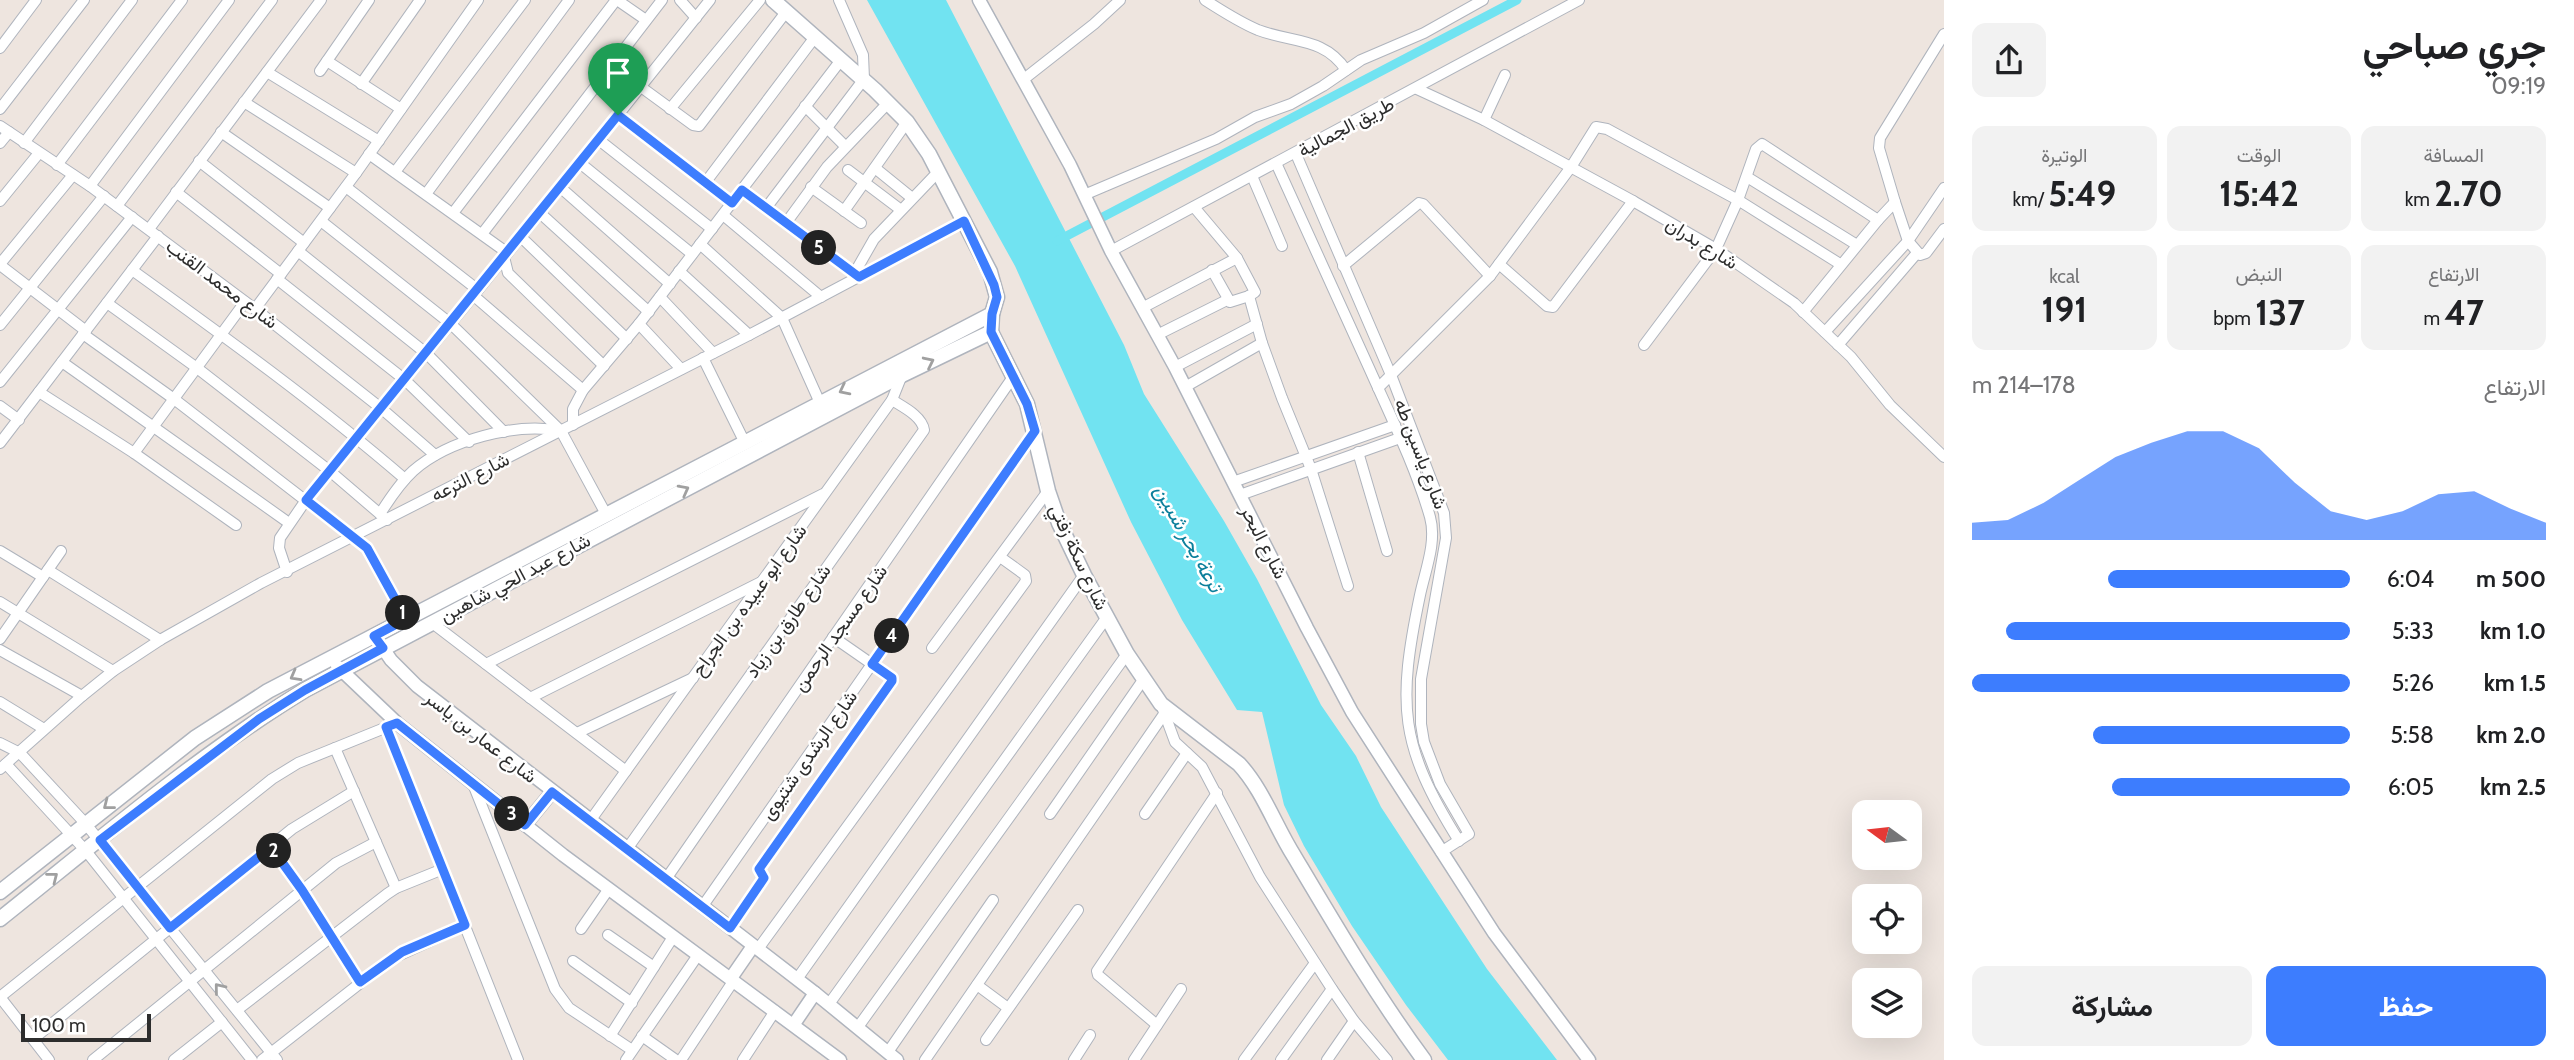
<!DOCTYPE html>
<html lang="ar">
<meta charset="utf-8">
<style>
:root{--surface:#fff;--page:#f2f2f2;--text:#202124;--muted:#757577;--accent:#3d7dfe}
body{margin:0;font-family:Cabin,Vazirmatn,sans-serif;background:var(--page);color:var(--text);direction:rtl;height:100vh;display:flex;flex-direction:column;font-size:26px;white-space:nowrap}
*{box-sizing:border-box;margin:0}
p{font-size:23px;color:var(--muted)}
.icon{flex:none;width:38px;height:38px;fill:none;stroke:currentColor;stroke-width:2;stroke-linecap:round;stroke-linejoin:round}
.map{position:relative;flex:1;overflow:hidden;direction:ltr}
.drawer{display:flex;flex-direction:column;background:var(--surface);width:630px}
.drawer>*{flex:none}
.needle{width:46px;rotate:285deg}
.buttons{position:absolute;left:1852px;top:800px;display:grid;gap:14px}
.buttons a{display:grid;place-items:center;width:70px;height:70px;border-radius:14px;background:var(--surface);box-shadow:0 7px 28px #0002;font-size:35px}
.scale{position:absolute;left:21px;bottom:18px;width:130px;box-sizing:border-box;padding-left:7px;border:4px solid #2d2d2d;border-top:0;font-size:19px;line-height:24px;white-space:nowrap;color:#2d2d2d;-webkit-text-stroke:5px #fff;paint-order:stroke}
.pin{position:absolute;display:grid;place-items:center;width:60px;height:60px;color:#fff;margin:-72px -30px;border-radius:50% 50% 50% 0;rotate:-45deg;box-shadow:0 0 7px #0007}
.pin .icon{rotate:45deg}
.km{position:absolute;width:35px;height:35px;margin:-18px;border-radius:50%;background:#222;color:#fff;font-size:19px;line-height:35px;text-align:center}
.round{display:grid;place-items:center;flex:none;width:74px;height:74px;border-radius:14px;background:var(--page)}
.overview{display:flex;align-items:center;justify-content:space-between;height:119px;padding:0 28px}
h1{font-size:38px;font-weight:700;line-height:52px}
.metrics{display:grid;grid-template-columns:repeat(3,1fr);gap:10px;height:119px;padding:7px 28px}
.metrics div{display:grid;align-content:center;border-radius:14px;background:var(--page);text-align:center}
.metrics b{font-size:35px;font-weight:700}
.metrics small{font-size:19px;font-weight:400}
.metrics p{font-size:19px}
.chart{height:196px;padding:14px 28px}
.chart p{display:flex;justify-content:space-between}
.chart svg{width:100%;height:126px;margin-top:7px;fill:var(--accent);opacity:.7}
.button{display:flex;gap:14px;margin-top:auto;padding:14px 28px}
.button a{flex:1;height:80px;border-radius:14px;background:var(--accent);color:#fff;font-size:28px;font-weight:700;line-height:80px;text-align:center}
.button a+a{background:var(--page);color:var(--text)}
ul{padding:0 28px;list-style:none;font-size:23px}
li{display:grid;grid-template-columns:112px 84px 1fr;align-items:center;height:52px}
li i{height:18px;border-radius:9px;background:var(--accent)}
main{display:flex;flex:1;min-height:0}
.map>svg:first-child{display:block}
</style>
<main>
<section class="drawer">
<div class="overview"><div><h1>جري صباحي</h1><p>09:19</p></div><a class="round"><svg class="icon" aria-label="share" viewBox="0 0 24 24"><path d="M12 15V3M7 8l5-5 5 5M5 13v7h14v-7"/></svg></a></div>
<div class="metrics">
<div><p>المسافة</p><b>2.70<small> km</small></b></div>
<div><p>الوقت</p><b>15:42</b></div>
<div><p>الوتيرة</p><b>5:49<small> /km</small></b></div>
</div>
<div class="metrics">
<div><p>الارتفاع</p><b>47<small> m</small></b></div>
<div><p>النبض</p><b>137<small> bpm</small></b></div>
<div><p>kcal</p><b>191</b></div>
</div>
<div class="chart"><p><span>الارتفاع</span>178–214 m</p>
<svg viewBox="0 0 160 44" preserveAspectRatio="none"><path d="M0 44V38L10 37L20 31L30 23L40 15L50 10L60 6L70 6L80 12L90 24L100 34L110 37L120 34L130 28L140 27L150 33L160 38V44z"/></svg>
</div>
<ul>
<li><b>500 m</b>6:04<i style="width:64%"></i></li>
<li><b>1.0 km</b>5:33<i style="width:91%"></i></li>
<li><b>1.5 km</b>5:26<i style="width:100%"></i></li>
<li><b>2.0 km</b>5:58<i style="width:68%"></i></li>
<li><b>2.5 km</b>6:05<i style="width:63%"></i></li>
</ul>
<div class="button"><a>حفظ</a><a>مشاركة</a></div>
</section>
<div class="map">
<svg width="1944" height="1060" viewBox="0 0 1944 1060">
<rect width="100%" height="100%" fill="#eee5df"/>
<polygon fill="#71e3f1" points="867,0 946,0 1124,345 1144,394 1224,521 1257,579 1321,705 1356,756 1381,807 1487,969 1557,1060 1448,1060 1406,1005 1352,926 1304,846 1284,805 1262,712 1237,710 1182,620 1131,522 1015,266"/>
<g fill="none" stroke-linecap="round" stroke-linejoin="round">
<polyline stroke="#71e3f1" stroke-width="9" points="1057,241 1517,0"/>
<g stroke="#afb4bd" stroke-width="12">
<g id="minor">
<polyline points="617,0 646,20"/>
<polyline points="680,0 696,18"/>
<path d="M1205 0C1222 11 1239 22 1258 30 1292 43 1324 37 1346 70"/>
<polyline points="0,48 36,0"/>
<polyline points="327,61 401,109"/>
<polyline points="320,71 369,0"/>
<polyline points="267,72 379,141"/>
<polyline points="1024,79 1094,24 1120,0"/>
<polyline points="361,84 420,0"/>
<polyline points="641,87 693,125 699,126 786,12"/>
<polyline points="1417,89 1484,120 1633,201 1716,249 1794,303 1851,357 1890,405 1944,457"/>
<polyline points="244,102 356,173"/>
<polyline points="805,106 845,146"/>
<polyline points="0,109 84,0"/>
<polyline points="670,109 760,0"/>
<polyline points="618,115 731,203"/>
<polyline points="1484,120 1505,75"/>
<polyline points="0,126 90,186 255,309 382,409 435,455"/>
<polyline points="221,132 330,208"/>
<polyline points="599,140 712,229"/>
<polyline points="0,143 9,132"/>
<polyline points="24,143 132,0"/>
<polyline points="369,154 502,249 508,273 604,366"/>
<polyline points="1296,154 1391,375 1444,513 1446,538 1421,679 1421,724 1424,742 1440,784 1469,834 1441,852"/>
<polyline points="199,161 304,243"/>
<polyline points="580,163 692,254"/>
<path d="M1276 163C1307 232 1339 301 1370 370 1391 417 1416 468 1430 517 1437 542 1425 571 1420 595 1397 705 1399 745 1459 841"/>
<polyline points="57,165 182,0"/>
<polyline points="875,168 912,198"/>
<polyline points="848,170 901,210"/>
<polyline points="395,172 525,0"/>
<polyline points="1252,176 1282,246"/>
<polyline points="1747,177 1857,245"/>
<polyline points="705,183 815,37"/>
<polyline points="90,186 229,0"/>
<polyline points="346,187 478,290"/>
<polyline points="811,187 861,223"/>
<polyline points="561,188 670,284"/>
<polyline points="742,190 858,277"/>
<polyline points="176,192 281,274"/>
<polyline points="426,194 569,0"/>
<polyline points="1084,195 1216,139 1255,117 1291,104 1323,86 1361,60 1424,33 1483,0"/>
<polyline points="0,201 39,153"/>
<polyline points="1895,202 1879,148 1880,138 1944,34"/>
<polyline points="117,206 272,0"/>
<polyline points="1194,207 1237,258 1255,292 1249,296"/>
<polyline points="766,208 864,79 863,55 839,0"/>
<polyline points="844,211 907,122"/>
<polyline points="453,213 616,0"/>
<polyline points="540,213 649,312"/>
<polyline points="723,215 821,297"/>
<polyline points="321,221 451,324 561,431 607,516"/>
<polyline points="786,223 827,167 888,103"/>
<polyline points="149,229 321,0"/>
<polyline points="482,234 662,0"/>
<polyline points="521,237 627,339"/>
<polyline points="700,244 782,318 820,403"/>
<polyline points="298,251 427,354 504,432"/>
<polyline points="1111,251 1579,0"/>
<polyline points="0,264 73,175"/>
<polyline points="1499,264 1547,306 1553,307 1633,201"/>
<polyline points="0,265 86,331"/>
<polyline points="1343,266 1419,203 1423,204 1490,276"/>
<path d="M132 270C225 337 318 404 405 479"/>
<polyline points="1212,270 1230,302 1249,296"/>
<polyline points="679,271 749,335"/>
<polyline points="854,274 874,239 939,171"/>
<polyline points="277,279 405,380 469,442"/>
<polyline points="474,296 583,390"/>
<polyline points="1249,296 1262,343 1282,398 1311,469 1348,586"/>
<polyline points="660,297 713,353"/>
<polyline points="107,303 197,368 331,472 387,520"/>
<polyline points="1142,308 1237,258"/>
<polyline points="255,309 356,173 478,0"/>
<polyline points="1803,312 1878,220"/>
<polyline points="639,324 681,369"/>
<polyline points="0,325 104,196"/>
<polyline points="1825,332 1908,241 1944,188"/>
<polyline points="83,334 174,399 367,548 406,619"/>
<polyline points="1157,335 1227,300"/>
<polyline points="1644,345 1716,249 1738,200 1840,264"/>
<polyline points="1838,345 1917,253"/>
<polyline points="703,358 745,443"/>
<polyline points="62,362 289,523"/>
<polyline points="1175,367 1257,324"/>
<polyline points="0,382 132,217"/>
<polyline points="1185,387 1262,343"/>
<polyline points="1378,388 1490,276 1571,167 1596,127 1607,129 1738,200 1756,149 1762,144 1878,220 1895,202 1908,241 1920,255 1926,253 1944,229"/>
<polyline points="39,392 134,453 236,525"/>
<polyline points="0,406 19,420"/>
<polyline points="573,425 573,409 583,390 639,324 841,60"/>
<polyline points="0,443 158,236"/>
<polyline points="1358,452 1387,551"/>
<polyline points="134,453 245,302"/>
<polyline points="1233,482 1395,425"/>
<polyline points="1240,495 1400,438"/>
<path d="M380 514C390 498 400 483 413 471 448 440 516 422 561 431"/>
<polyline points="0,551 43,577"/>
<polyline points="48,570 160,640"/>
<polyline points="287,572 279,548 280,538 306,500 478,290 710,0"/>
<polyline points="0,602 113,671"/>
<polyline points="431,622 626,771"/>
<polyline points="0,639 61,551"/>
<polyline points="932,648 1048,491"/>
<polyline points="0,650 82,696"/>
<polyline points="486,664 823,494"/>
<polyline points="530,698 761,582"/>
<polyline points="0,702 44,729"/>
<polyline points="1161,704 1175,742 1202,767 1260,877 1332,989 1354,1021 1387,1060"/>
<polyline points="386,727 518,1060"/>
<polyline points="577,733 693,678"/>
<polyline points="0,743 20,753 85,823 277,1060"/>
<polyline points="335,748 396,888"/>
<polyline points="6,764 86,851 252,1060"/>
<polyline points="0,769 82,696 113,671 160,640 261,583 749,335 964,221"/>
<polyline points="473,784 555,989 569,1008 632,1050"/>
<polyline points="1050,814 1143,680"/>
<polyline points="1145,814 1187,753"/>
<polyline points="590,821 892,400 902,375"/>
<polyline points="271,847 302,890 360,982"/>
<path d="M627 849 924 430C922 416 903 407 892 400"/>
<polyline points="666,879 1013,377"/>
<polyline points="702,907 1035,431"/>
<polyline points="730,928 764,878 759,869 892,681 892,678 833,637"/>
<polyline points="581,929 608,890"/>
<polyline points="608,935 654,967"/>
<polyline points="758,949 1026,581 1025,575 1000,557"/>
<polyline points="573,961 632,1003"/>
<polyline points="797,979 1084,575"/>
<polyline points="977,985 1008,1008"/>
<polyline points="0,997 272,779 298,763 397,723"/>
<polyline points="0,997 49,1060"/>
<polyline points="829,1004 1107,617"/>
<polyline points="237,1010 387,894 396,888 443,869"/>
<polyline points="1157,1025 1098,975 1097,971 1217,793"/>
<polyline points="858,1027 1127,654"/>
<polyline points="610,1036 673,937"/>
<polyline points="642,1036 676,1060"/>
<polyline points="33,1039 292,829 354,791"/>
<polyline points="986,1040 1078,910"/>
<polyline points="888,1052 993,900"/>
<polyline points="93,1060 336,863 376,842"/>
<polyline points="174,1060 222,1022"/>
<polyline points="262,1060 391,959 465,925"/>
<polyline points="626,1060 698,955"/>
<polyline points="681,1060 734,980"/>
<polyline points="743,1060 775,1011"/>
<polyline points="925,1060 1164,714"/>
<polyline points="1074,1060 1090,1035"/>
<polyline points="1134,1060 1181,989"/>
<polyline points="1244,1060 1315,963"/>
<polyline points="1281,1060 1332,989"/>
<polyline points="1327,1060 1354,1021"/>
</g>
</g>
<g stroke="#afb4bd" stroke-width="15">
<g id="tertiary">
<polyline points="979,0 1070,165 1111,251 1175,367 1307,628 1352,712 1494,933 1589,1060"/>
<polyline points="378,641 391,660 417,686 815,993 897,1060"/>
<polyline points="337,666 397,723 563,855 840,1060"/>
<polyline points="525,825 552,792"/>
<polyline points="731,978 753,946"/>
<polyline points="794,1024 815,993"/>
</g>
</g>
<g stroke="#afb4bd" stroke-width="17">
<g id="secondary">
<path d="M773 0 875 90 907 122 929 154 990 272 997 297 992 314 991 332 1027 404 1048 491 1059 523 1084 575 1127 654 1161 704 1239 764C1263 790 1275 826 1294 856 1335 925 1376 995 1424 1060"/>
<polyline points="0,892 195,738 268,691 992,314"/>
<path d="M0 919C99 840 197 756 305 690L902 375 991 332"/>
</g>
</g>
<use href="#minor" stroke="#fff" stroke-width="10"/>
<use href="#tertiary" stroke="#fff" stroke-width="12"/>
<use href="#secondary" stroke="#fff" stroke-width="14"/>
</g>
<defs><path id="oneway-chevron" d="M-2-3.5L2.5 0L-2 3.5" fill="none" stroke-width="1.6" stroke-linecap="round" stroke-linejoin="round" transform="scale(1.75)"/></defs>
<g stroke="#a0a0a0">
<use href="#oneway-chevron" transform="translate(929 362) rotate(-26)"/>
<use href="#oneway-chevron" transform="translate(844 390) rotate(153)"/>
<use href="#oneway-chevron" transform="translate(684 490) rotate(-28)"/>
<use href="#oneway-chevron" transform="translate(295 676) rotate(151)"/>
<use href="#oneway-chevron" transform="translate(108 805) rotate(142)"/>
<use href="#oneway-chevron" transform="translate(53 877) rotate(-38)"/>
<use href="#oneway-chevron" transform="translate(219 988) rotate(-129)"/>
</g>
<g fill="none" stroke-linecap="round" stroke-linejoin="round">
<g stroke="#fff" stroke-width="14">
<polygon id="route" points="618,115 732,203 742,190 859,277 964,221 994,285 997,297 992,314 991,332 1027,404 1035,431 872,664 892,678 892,681 759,869 764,878 730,928 552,792 525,825 397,723 386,727 465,925 402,952 360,982 302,890 271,847 170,928 100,840 259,719 305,690 383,648 374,636 406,619 367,548 306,500"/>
</g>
<use href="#route" stroke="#3d7dfe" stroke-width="9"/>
</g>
<g text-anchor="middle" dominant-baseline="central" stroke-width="5" stroke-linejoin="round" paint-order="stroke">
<g font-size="19" fill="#2d2d2d" stroke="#fff">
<text transform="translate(1346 127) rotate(-28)">طريق الجمالية</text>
<text transform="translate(1702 243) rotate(32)">شارع بدران</text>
<text transform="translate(222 284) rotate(37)">شارع محمد القنب</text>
<text transform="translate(1421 454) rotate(69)">شارع ياسين طه</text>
<text transform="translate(470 477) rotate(-27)">شارع الترعه</text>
<text transform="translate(1264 542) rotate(63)">شارع البحر</text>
<text transform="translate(1079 557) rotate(65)">شارع سكة زفتي</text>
<text transform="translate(515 578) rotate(-28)">شارع عبد الحي شاهين</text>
<text transform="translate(749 600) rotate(-54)">شارع ابو عبيده بن الجراح</text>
<text transform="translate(788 621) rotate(-55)">شارع طارق بن زياد</text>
<text transform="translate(840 628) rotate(-55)">شارع مسجد الرحمن</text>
<text transform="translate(481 737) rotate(38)">شارع عمار بن ياسر</text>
<text transform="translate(809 755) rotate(-55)">شارع الرشدى شتيوى</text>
</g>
<g font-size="21" font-style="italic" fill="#0b7f9b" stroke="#fff">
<text transform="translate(1189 538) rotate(61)">ترعة بحر شبين</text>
</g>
</g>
</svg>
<div class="buttons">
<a><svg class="needle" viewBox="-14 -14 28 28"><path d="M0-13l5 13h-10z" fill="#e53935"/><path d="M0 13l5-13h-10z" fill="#757577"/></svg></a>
<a><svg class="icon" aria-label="locate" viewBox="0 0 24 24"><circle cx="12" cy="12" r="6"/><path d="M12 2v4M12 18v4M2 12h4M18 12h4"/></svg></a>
<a><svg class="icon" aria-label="layers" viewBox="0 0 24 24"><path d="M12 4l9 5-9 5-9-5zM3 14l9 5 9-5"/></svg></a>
</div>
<div class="scale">100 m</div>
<div class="pin" style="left:618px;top:115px;background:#1e9e55"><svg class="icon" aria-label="arrive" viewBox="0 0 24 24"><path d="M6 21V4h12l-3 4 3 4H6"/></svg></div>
<b class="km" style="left:403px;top:613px">1</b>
<b class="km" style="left:274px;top:851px">2</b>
<b class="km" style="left:512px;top:814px">3</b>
<b class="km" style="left:892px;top:636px">4</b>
<b class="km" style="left:819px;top:248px">5</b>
</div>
</main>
